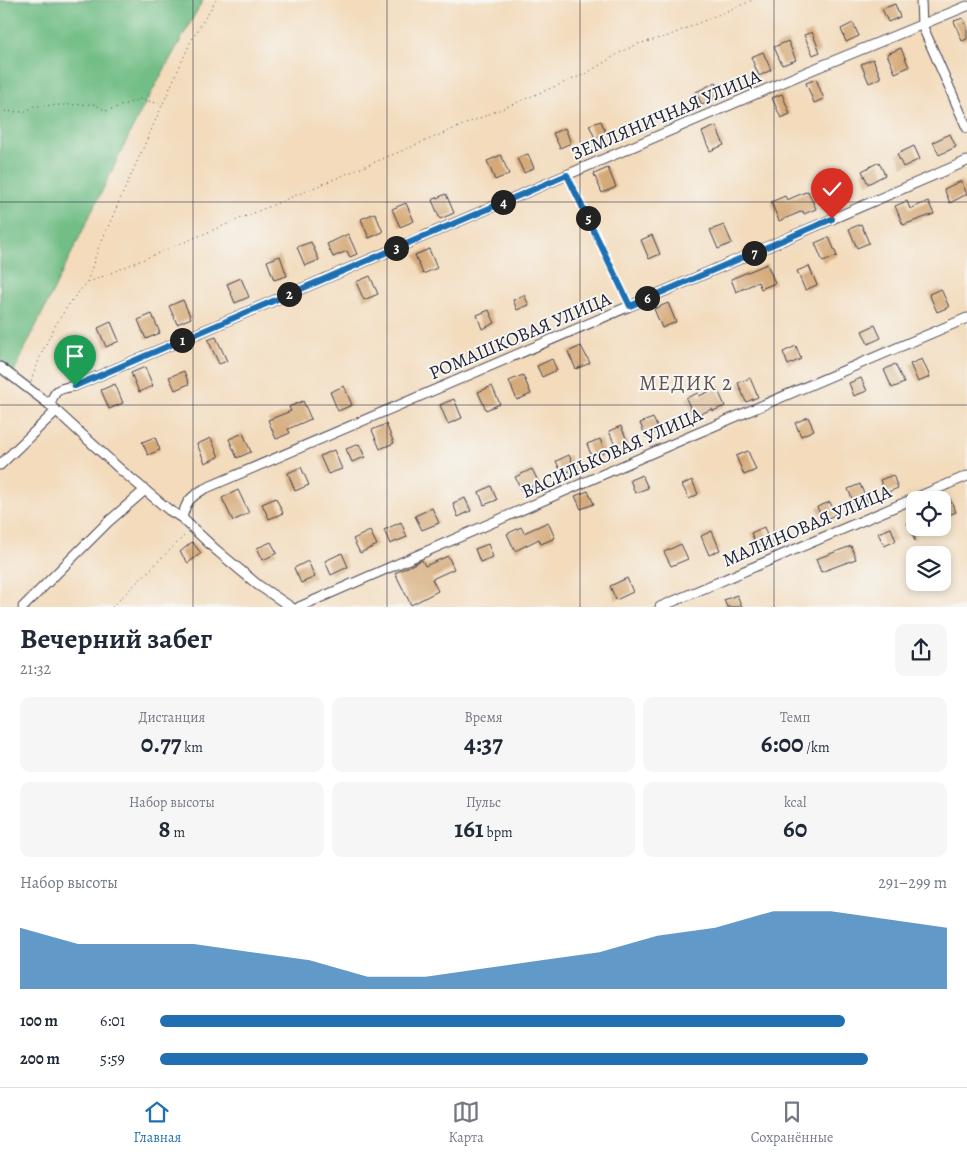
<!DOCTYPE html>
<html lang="ru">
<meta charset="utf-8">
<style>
:root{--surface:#fff;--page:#f6f6f7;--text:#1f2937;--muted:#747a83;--line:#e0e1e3;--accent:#1f6fb2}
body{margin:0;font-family:Alegreya,serif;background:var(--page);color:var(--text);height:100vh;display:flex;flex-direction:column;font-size:19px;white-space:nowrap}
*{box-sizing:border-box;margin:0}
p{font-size:16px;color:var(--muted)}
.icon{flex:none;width:28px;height:28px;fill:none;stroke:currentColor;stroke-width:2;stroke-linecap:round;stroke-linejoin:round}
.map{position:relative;height:607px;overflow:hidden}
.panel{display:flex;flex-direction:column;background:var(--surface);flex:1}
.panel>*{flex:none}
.fabs{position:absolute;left:906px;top:491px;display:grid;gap:10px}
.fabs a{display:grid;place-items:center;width:45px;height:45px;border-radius:10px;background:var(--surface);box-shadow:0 2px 8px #0003;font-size:25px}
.pin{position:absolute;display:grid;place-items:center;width:42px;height:42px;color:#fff;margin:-51px -21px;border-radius:50% 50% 50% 0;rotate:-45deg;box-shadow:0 0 5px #0007}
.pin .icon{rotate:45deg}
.km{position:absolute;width:25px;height:25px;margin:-12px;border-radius:50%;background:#222;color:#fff;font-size:14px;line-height:25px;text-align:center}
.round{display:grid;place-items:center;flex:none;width:52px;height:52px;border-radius:10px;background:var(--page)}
.overview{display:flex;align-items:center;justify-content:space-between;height:85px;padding:0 20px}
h1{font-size:28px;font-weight:600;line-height:38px}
.stats{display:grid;grid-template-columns:repeat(3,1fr);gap:8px;height:85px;padding:5px 20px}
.stats div{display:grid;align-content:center;border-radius:10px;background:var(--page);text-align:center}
.stats b{font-size:25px;font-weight:600}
.stats small{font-size:14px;font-weight:400}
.stats p{font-size:14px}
.chart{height:140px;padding:10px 20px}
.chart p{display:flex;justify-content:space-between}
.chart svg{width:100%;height:90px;margin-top:5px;fill:var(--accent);opacity:.7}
ul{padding:0 20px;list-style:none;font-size:16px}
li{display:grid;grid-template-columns:80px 60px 1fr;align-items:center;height:38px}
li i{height:12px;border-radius:6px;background:var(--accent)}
.tabs{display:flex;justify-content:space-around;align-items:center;height:70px;border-top:1px solid var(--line);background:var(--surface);font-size:14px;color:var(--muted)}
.tabs a{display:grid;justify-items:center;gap:2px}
.tabs .on{color:var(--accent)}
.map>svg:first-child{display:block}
</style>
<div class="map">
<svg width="967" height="607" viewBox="0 0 967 607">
<rect width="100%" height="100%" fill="#f6f6f2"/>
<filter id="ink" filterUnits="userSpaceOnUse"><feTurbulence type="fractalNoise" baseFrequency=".02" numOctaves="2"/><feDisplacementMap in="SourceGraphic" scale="10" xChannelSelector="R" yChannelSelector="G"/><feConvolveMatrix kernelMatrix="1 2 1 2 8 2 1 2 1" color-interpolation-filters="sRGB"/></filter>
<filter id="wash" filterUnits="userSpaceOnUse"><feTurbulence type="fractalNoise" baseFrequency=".0096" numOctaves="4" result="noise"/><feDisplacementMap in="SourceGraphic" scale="20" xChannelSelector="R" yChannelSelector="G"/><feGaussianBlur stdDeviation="1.12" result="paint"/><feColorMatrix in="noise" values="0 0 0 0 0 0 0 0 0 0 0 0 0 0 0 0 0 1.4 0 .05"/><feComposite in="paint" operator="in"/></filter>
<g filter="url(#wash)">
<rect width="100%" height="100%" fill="#f3dbbc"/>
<polygon fill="#72be86" stroke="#4a7060" points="0,0 203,0 140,113 13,373 0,360"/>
<g id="blocks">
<g fill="#d5aa79">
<polygon points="895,4 900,17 888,22 882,9"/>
<polygon points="963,18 967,27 967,39 962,41 954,21"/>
<polygon points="853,23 859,36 846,42 841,29"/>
<polygon points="812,32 820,52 813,55 804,35"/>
<polygon points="788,41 796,60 782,65 774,47"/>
<polygon points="901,48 909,67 895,73 887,54"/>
<polygon points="763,52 771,70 759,76 751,57"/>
<polygon points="873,59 881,78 869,83 861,64"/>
<polygon points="816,79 824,99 814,103 806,83"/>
<polygon points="716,82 722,95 702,105 696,92"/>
<polygon points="782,94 790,114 781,118 772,98"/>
<polygon points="601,121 606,133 595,138 589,125"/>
<polygon points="716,126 724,145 710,151 702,132"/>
<polygon points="565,128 571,143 560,148 553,133"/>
<polygon points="950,134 956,147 939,155 933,142"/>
<polygon points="914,146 920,159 903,167 897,154"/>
<polygon points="528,154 534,168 524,173 517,158"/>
<polygon points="501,155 509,174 495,180 487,161"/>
<polygon points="879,162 885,175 868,184 862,171"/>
<polygon points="608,168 616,187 602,193 594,174"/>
<polygon points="841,169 849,188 838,193 830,174"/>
<polygon points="961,181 967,194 950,203 944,189"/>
<polygon points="808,191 816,209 804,214 803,211 779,221 771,202 785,196 787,200"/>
<polygon points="446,194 454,213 440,219 432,200"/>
<polygon points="907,201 910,209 928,201 934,214 903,225 895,206"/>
<polygon points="406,203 414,221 400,227 392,209"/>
<polygon points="375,213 383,232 369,238 361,219"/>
<polygon points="861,224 869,243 857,248 849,229"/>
<polygon points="724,225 732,243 718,249 710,230"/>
<polygon points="348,234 357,254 350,257 347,251 333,257 327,244"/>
<polygon points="652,235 660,254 649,259 641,240"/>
<polygon points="829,237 837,256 823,262 815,243"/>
<polygon points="311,242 319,260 305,266 297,247"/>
<polygon points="429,249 437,268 423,274 415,255"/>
<polygon points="280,256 287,276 274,280 267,261"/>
<polygon points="767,264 775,283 761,289 758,282 736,292 731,279"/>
<polygon points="809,266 817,285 805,290 797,271"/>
<polygon points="370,276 378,294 364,300 356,282"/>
<polygon points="241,278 249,297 235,303 227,284"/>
<polygon points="941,289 949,307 937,312 929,294"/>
<polygon points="524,295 529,305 517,310 513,300"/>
<polygon points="183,300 191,318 177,324 169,306"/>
<polygon points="668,303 676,322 662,328 654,309"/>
<polygon points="489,310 495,323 482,329 477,315"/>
<polygon points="152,314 160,333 146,339 138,320"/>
<polygon points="111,322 119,341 106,347 98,328"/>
<polygon points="875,325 881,338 868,344 862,331"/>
<polygon points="216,337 227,361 219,364 208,340"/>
<polygon points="581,346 590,363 576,369 568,352"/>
<polygon points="796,346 801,359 788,365 783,352"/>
<polygon points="552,359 557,370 542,377 537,366"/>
<polygon points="922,359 930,377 918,382 910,364"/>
<polygon points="895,364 904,383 892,388 884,370"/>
<polygon points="145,367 153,386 139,392 131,373"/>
<polygon points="184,371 189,384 175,390 169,377"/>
<polygon points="523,375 531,394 517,400 509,381"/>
<polygon points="750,378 758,397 746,402 738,383"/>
<polygon points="861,378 867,391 854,396 849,383"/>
<polygon points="115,384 123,403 109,409 101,390"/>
<polygon points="344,386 352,405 338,411 330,392"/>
<polygon points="492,386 500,404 486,410 478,392"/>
<polygon points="717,388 725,406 713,411 712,409 694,417 686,398 698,393 699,396"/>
<polygon points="454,399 462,418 448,424 440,405"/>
<polygon points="303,401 311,419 288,429 290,433 276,439 268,420 291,411 289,407"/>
<polygon points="808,417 814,430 801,436 795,423"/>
<polygon points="653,418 659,431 646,437 640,423"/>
<polygon points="386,424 394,443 380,449 372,430"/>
<polygon points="621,426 629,445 617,450 609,431"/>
<polygon points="243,433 251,452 237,458 229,439"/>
<polygon points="155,437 160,450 148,455 142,442"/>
<polygon points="211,438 219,457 205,463 197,444"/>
<polygon points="600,439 605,452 592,457 587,444"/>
<polygon points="359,444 365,457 352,462 346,449"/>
<polygon points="334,450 342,469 328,474 320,456"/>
<polygon points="748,451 756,470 744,475 736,456"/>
<polygon points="569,455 575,469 562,474 556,461"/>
<polygon points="301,467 309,485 295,491 288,473"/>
<polygon points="532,469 539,483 522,491 515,477"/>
<polygon points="642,475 648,488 635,493 630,480"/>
<polygon points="893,475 898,488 886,493 880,480"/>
<polygon points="692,480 698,494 689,499 682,485"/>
<polygon points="860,484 868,503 856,508 848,489"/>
<polygon points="491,486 497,500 484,505 479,492"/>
<polygon points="238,490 249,513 233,521 222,498"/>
<polygon points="588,491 594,504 581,509 575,496"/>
<polygon points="276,498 283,513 269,519 262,504"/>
<polygon points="465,498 471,511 458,517 453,503"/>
<polygon points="950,499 956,512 942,518 942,502"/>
<polygon points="830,502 835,515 823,520 817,507"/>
<polygon points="432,508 439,523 422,530 415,516"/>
<polygon points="915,520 915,528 933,528 915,535 915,541 907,523"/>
<polygon points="401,522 407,537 390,544 384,530"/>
<polygon points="548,522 555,538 541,544 539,539 515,551 507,534 521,527 524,533"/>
<polygon points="764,527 769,541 757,546 751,533"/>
<polygon points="891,528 896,541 884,546 878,533"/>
<polygon points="370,531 377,545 360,553 353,539"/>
<polygon points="712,531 720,550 709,555 701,536"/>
<polygon points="192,542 201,553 188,563 180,552"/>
<polygon points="271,542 277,553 263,560 257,548"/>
<polygon points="488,544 493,557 480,562 475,549"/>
<polygon points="681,544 688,559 671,566 664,552"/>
<polygon points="851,546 856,559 821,572 816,559"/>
<polygon points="342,553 348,567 331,575 325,561"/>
<polygon points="448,556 454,569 432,579 438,591 411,605 395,573 422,560 425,566"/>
<polygon points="308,561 315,577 301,583 294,568"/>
<polygon points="627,578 633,592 616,600 610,586"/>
<polygon points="737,595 742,607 727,607 724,600"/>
</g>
</g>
</g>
<g filter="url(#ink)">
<use href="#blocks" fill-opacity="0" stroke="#413e4e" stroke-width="1"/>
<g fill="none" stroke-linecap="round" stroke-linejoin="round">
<g stroke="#413e4e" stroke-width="7">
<polyline id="lane" points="567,175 630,306"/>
</g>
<g stroke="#413e4e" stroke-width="11">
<g id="street">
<polyline points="921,0 922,25 967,128"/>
<polyline points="0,367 50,405"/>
<polyline points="0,465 56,411"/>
<path d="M182 518C186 502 189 498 204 489L967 161"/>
<polyline points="23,607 108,522 145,490"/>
<path d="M291 607 258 585 215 549 182 518 169 510 122 471 50 405C55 388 59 389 75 386L809 71 967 6"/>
<polyline points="299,607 693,435 967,318"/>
<polyline points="660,607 967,476"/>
</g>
</g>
<g stroke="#413e4e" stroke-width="1" stroke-dasharray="1 4" stroke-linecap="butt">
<polyline points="0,111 24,112 34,106 94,104 106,111 140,99 161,104"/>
<polyline points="87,282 98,249 190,43 216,0"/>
<path d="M31 381C43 346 61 309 87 283L587 73 621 52 638 44 668 36 753 0"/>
<polyline points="112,607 186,534"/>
</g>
<use href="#lane" stroke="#fff" stroke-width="4.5"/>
<use href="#street" stroke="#fff" stroke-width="9"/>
</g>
</g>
<g fill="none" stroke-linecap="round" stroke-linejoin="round" filter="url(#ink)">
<g stroke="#fff" stroke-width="10">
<polyline id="route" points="75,386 567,175 630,306 832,219"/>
</g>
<use href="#route" stroke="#1f6fb2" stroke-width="6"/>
</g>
<path fill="none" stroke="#22223b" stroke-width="1" stroke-opacity="0.55" d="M193 0V607M387 0V607M580 0V607M774 0V607M0 202H967M0 405H967"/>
<g text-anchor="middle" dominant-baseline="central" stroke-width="4" stroke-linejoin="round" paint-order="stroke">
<g font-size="19" fill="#22223b" stroke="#f6f6f2">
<text transform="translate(666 115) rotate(-23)">ЗЕМЛЯНИЧНАЯ УЛИЦА</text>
<text transform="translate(520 336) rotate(-23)">РОМАШКОВАЯ УЛИЦА</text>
<text transform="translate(612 453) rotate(-24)">ВАСИЛЬКОВАЯ УЛИЦА</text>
<text transform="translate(807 526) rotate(-23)">МАЛИНОВАЯ УЛИЦА</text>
</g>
<g font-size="21" letter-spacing="1" fill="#615251" stroke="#f6f6f2">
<text x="686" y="383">МЕДИК 2</text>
</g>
</g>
</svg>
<div class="fabs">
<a><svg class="icon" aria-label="locate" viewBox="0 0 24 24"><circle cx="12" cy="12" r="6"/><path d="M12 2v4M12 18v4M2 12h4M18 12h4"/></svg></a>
<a><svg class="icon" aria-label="layers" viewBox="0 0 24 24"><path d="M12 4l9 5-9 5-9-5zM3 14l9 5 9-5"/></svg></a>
</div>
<div class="pin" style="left:75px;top:386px;background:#1e9e55"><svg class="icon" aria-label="arrive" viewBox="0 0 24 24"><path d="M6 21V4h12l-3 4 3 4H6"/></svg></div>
<div class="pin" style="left:832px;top:219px;background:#d93025"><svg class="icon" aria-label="check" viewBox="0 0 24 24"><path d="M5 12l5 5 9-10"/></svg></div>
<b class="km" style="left:182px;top:340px">1</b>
<b class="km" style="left:289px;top:294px">2</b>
<b class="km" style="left:396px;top:248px">3</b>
<b class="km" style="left:503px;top:202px">4</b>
<b class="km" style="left:588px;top:218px">5</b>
<b class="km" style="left:647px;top:298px">6</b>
<b class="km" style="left:754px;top:253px">7</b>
</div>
<section class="panel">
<div class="overview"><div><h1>Вечерний забег</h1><p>21:32</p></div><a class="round"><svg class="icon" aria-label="share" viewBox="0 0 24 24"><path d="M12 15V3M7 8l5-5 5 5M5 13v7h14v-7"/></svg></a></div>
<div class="stats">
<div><p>Дистанция</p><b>0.77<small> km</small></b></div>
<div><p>Время</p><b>4:37</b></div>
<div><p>Темп</p><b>6:00<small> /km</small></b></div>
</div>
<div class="stats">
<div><p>Набор высоты</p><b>8<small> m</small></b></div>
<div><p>Пульс</p><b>161<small> bpm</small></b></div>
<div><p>kcal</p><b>60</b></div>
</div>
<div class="chart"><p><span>Набор высоты</span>291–299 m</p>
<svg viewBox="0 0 160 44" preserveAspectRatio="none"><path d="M0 44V14L10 22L20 22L30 22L40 26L50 30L60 38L70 38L80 34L90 30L100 26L110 18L120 14L130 6L140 6L150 10L160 14V44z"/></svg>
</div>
<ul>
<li><b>100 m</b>6:01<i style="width:87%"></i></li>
<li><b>200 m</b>5:59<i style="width:90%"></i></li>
</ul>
</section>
<nav class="tabs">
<a class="on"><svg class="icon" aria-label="home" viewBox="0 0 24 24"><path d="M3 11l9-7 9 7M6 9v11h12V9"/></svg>Главная</a>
<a><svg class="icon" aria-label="map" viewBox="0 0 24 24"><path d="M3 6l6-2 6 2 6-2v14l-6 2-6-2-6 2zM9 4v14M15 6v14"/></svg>Карта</a>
<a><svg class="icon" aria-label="saved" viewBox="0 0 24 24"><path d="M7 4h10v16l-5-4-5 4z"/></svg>Сохранённые</a>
</nav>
